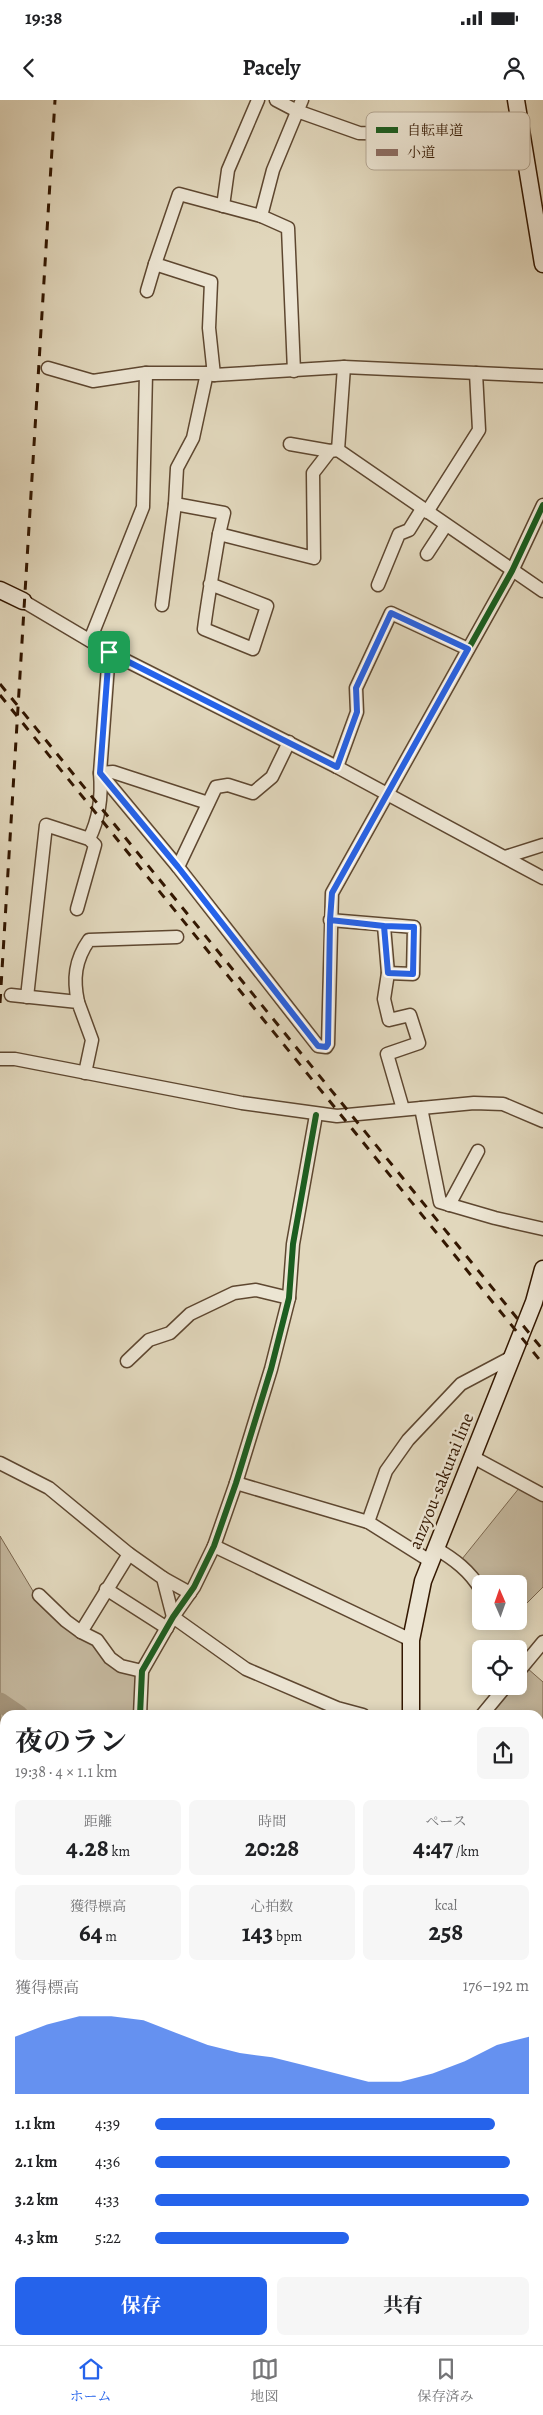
<!DOCTYPE html>
<html lang="ja">
<meta charset="utf-8">
<style>
:root{--surface:#fff;--page:#f6f6f6;--text:#202124;--muted:#757577;--line:#e0e0e0;--accent:#2563eb}
body{margin:0;font-family:Alegreya,"Noto Serif JP",serif;background:var(--page);color:var(--text);height:100vh;display:flex;flex-direction:column;font-size:19px;white-space:nowrap}
*{box-sizing:border-box;margin:0}
p{font-size:16px;color:var(--muted)}
.icon{flex:none;width:28px;height:28px;fill:none;stroke:currentColor;stroke-width:2;stroke-linecap:round;stroke-linejoin:round}
.map{position:relative;flex:1;overflow:hidden}
.sheet{position:absolute;left:0px;top:1610px;width:544px;height:635px;display:flex;flex-direction:column;background:var(--surface);border-radius:15px 15px 0 0;box-shadow:0 2px 12px #0003}
.sheet>*{flex:none}
.needle{width:32px;rotate:358deg}
.buttons{position:absolute;left:472px;top:1475px;display:grid;gap:10px}
.buttons a{display:grid;place-items:center;width:55px;height:55px;border-radius:8px;background:var(--surface);box-shadow:0 2px 12px #0003;font-size:25px}
.pin{position:absolute;display:grid;place-items:center;width:42px;height:42px;color:#fff;margin:-21px;border-radius:10px;box-shadow:0 2px 8px #0006}
.round{display:grid;place-items:center;flex:none;width:52px;height:52px;border-radius:8px;background:var(--page)}
.overview{display:flex;align-items:center;justify-content:space-between;height:85px;padding:0 15px}
h1{font-size:28px;font-weight:700;line-height:38px}
.figures{display:grid;grid-template-columns:repeat(3,1fr);gap:8px;height:85px;padding:5px 15px}
.figures div{display:grid;align-content:center;border-radius:8px;background:var(--page);text-align:center}
.figures b{font-size:25px;font-weight:700}
.figures small{font-size:14px;font-weight:400}
.figures p{font-size:14px}
.chart{height:140px;padding:10px 15px}
.chart p{display:flex;justify-content:space-between}
.chart svg{width:100%;height:90px;margin-top:5px;fill:var(--accent);opacity:.7}
.primary-button{display:flex;gap:10px;margin-top:auto;padding:10px 15px}
.primary-button a{flex:1;height:58px;border-radius:8px;background:var(--accent);color:#fff;font-size:20px;font-weight:700;line-height:58px;text-align:center}
.primary-button a+a{background:var(--page);color:var(--text)}
ul{padding:0 15px;list-style:none;font-size:16px}
li{display:grid;grid-template-columns:80px 60px 1fr;align-items:center;height:38px}
li i{height:12px;border-radius:6px;background:var(--accent)}
.status{display:flex;justify-content:space-between;align-items:center;height:35px;padding:0 25px;background:var(--surface);direction:ltr}
.status svg{height:14px;fill:currentColor}
header{display:flex;justify-content:space-between;align-items:center;height:65px;padding:0 15px;background:var(--surface);font-size:22px;font-weight:700}
.tab-bar{display:flex;justify-content:space-around;align-items:center;height:70px;border-top:1px solid var(--line);background:var(--surface);font-size:14px;color:var(--muted)}
.tab-bar a{display:grid;justify-items:center;gap:2px}
.tab-bar .selected{color:var(--accent)}
.map>svg:first-child{display:block}
</style>
<div class="status"><b>19:38</b><svg viewBox="0 0 49 12"><path d="M0 12V9h3v3zM5 12V6h3v6zM10 12V3h3v9zM15 12V0h3v12zM26 1h20v11H26zM47 4h2v5h-2z"/></svg></div>
<header><svg class="icon" aria-label="back" viewBox="0 0 24 24"><path d="M15 5l-7 7 7 7"/></svg>Pacely<svg class="icon" aria-label="person" viewBox="0 0 24 24"><circle cx="12" cy="8" r="4"/><path d="M4 21q1-7 8-7t8 7"/></svg></header>
<div class="map">
<svg width="543" height="2245" viewBox="0 0 543 2245">
<rect width="100%" height="100%" fill="#e1d7bc"/>
<filter id="stains"><feTurbulence type="fractalNoise" baseFrequency=".004" numOctaves="4"/><feColorMatrix values="0 0 0 0 .2 0 0 0 0 .09 0 0 0 0 .02 0 0 0 .5 -.17"/></filter>
<radialGradient id="worn" r=".72"><stop offset=".6" stop-color="#630" stop-opacity="0"/><stop offset="1" stop-color="#630" stop-opacity=".3"/></radialGradient>
<g fill="#c3b69c" stroke="#7b664e">
<polygon points="520,1387 543,1399 543,1487 524,1506 519,1501 519,1484 485,1484 462,1459"/>
<polygon points="0,1436 36,1496 146,1576 147,1615 5,1615 5,2002 0,2002"/>
<polygon points="527,1568 543,1582 543,1673 539,1675 539,1615 486,1615 511,1586 519,1586 519,1577"/>
<polygon points="26,2240 80,2240 84,2241 83,2245 24,2245"/>
</g>
<g fill="none" stroke-linecap="round" stroke-linejoin="round">
<polyline stroke="#a6967c" stroke-width="19" points="0,1602 19,1615"/>
<g stroke="#5e4730" stroke-width="15">
<g id="street">
<polyline points="276,0 297,11 359,33 523,36"/>
<polyline points="223,106 228,70 258,0"/>
<polyline points="147,191 155,164"/>
<polyline points="344,267 338,350 543,491"/>
<polyline points="48,268 93,281 146,273 207,273 214,275 344,267 543,276"/>
<polyline points="294,271 288,128 261,116 273,70 302,0"/>
<polyline points="214,275 209,228 211,182 155,164 179,94 261,116"/>
<polyline points="290,344 330,351"/>
<polyline points="175,404 224,413 219,434"/>
<polyline points="427,412 479,330 476,273"/>
<polyline points="427,454 446,425"/>
<path d="M210 484 267 506 253 549 204 529C208 497 214 465 219 434L314 458 313 373 330 351 338 350"/>
<polyline points="378,485 399,434 409,430 422,409"/>
<polyline points="23,501 109,552 337,667 543,778"/>
<polyline points="162,505 175,404 177,368 193,338 207,273"/>
<polyline points="90,540 143,407 146,273"/>
<polyline points="109,552 100,673 178,767 318,946 326,947 328,944 332,793 512,471 543,405"/>
<polyline points="337,667 357,612 356,588 391,513 468,549"/>
<path d="M89 739C99 719 102 695 100 673L113 672 208 703"/>
<polyline points="505,757 543,745"/>
<polyline points="178,767 216,687 228,685 253,693 272,677 289,642"/>
<polyline points="330,820 414,827 413,874 388,873"/>
<polyline points="384,826 388,873 384,899 389,920 410,915 419,943 387,954 403,1009"/>
<polyline points="11,895 78,902 92,940 85,973"/>
<polyline points="27,897 46,725 89,739 95,745 77,809"/>
<path d="M78 902C73 879 75 860 89 840L177 837"/>
<polyline points="0,959 15,959 242,1003 337,1016 474,1003 503,1004 543,1021"/>
<polyline points="421,1008 440,1102 495,1118 543,1129"/>
<polyline points="449,1105 478,1051"/>
<polyline points="127,1261 149,1240 170,1233 190,1214 234,1193 256,1190 289,1198"/>
<polyline points="471,1356 543,1395"/>
<polyline points="0,1363 49,1388 129,1454 163,1478 173,1517 246,1569 337,1608 363,1615"/>
<polyline points="236,1383 368,1422 430,1461"/>
<polyline points="368,1422 386,1371 408,1340 461,1284 512,1257"/>
<polyline points="214,1446 411,1540"/>
<path d="M435 1448C454 1459 470 1471 481 1490"/>
<polyline points="163,1478 190,1493"/>
<polyline points="106,1489 167,1528"/>
<polyline points="39,1495 66,1521 81,1532 97,1540 110,1558 121,1566 142,1571"/>
<polyline points="81,1532 129,1454"/>
<polyline points="519,1571 543,1542"/>
<polyline points="140,1615 142,1571 173,1517 194,1487 214,1446 236,1383 271,1269 289,1198 293,1144 316,1015"/>
<polyline points="482,1615 506,1586"/>
<polyline points="539,1683 543,1679"/>
<polyline points="539,1735 543,1730"/>
<polyline points="0,2047 5,2048"/>
<polyline points="539,2089 543,2083"/>
<polyline points="539,2124 543,2123"/>
<polyline points="0,2125 5,2126"/>
<polyline points="0,2191 5,2191"/>
<polyline points="349,2240 351,2245"/>
<polyline points="88,2245 90,2240"/>
<polyline points="251,2245 251,2240"/>
<polyline points="399,2245 403,2240"/>
</g>
</g>
<g stroke="#331701" stroke-width="19">
<g id="secondary">
<polyline points="516,0 543,164"/>
<polyline points="0,490 23,501"/>
<polyline points="411,1615 411,1540 423,1481 534,1202 543,1169"/>
<polyline points="416,2240 416,2245"/>
</g>
</g>
<use href="#street" stroke="#ece5d3" stroke-width="12"/>
<use href="#secondary" stroke="#ece5d3" stroke-width="16"/>
<g stroke="#331701" stroke-width="3" stroke-dasharray="9 9" stroke-linecap="butt">
<polyline points="0,584 543,1250"/>
<polyline points="0,595 543,1264"/>
<polyline points="0,903 55,0"/>
</g>
<g stroke="#8d6e63" stroke-width="5" stroke-dasharray="10 5" stroke-linecap="butt">
<polyline points="0,1683 5,1676"/>
<polyline points="0,1720 5,1717"/>
<polyline points="0,1824 5,1826"/>
<polyline points="0,1839 5,1841"/>
<polyline points="0,1987 5,1986"/>
</g>
<g stroke="#ece5d3" stroke-width="9">
<g id="cycleway">
<polyline points="109,552 100,673 178,767 318,946 326,947 328,944 332,793 512,471 543,405"/>
<polyline points="140,1615 142,1571 173,1517 194,1487 214,1446 236,1383 271,1269 289,1198 293,1144 316,1015"/>
</g>
</g>
<use href="#cycleway" stroke="#1b5e20" stroke-width="6"/>
</g>
<g fill="none" stroke-linecap="round" stroke-linejoin="round">
<g stroke="#fff" stroke-width="10">
<polyline id="route" points="109,552 100,673 178,767 318,946 326,947 328,944 330,820 384,826 388,873 413,874 414,827 384,826 330,820 332,793 468,549 391,513 356,588 357,612 337,667 109,552"/>
</g>
<use href="#route" stroke="#2563eb" stroke-width="6"/>
</g>
<g text-anchor="middle" dominant-baseline="central" stroke-width="5" stroke-linejoin="round" paint-order="stroke">
<g font-size="18" fill="#331701" stroke="#ece5d3">
<text transform="translate(441 1381) rotate(-68)">anzyou-sakurai line</text>
</g>
</g>
<rect x="366" y="12" width="164" height="58" rx="8" fill="#ece5d3" stroke="#b4a794" stroke-width="1"/>
<rect x="376" y="27" width="22" height="6" fill="#1b5e20"/>
<rect x="376" y="49" width="22" height="7" fill="#8d6e63"/>
<g font-size="14" fill="#331701">
<text x="407" y="35">自転車道</text>
<text x="407" y="57">小道</text>
</g>
<rect width="100%" height="100%" filter="url(#stains)"/>
<rect width="100%" height="100%" fill="url(#worn)"/>
</svg>
<div class="buttons">
<a><svg class="needle" viewBox="-14 -14 28 28"><path d="M0-13l5 13h-10z" fill="#e53935"/><path d="M0 13l5-13h-10z" fill="#757577"/></svg></a>
<a><svg class="icon" aria-label="locate" viewBox="0 0 24 24"><circle cx="12" cy="12" r="6"/><path d="M12 2v4M12 18v4M2 12h4M18 12h4"/></svg></a>
</div>
<div class="pin" style="left:109px;top:552px;background:#1e9e55"><svg class="icon" aria-label="arrive" viewBox="0 0 24 24"><path d="M6 21V4h12l-3 4 3 4H6"/></svg></div>
<section class="sheet">
<div class="overview"><div><h1>夜のラン</h1><p>19:38 · 4 × 1.1 km</p></div><a class="round"><svg class="icon" aria-label="share" viewBox="0 0 24 24"><path d="M12 15V3M7 8l5-5 5 5M5 13v7h14v-7"/></svg></a></div>
<div class="figures">
<div><p>距離</p><b>4.28<small> km</small></b></div>
<div><p>時間</p><b>20:28</b></div>
<div><p>ペース</p><b>4:47<small> /km</small></b></div>
</div>
<div class="figures">
<div><p>獲得標高</p><b>64<small> m</small></b></div>
<div><p>心拍数</p><b>143<small> bpm</small></b></div>
<div><p>kcal</p><b>258</b></div>
</div>
<div class="chart"><p><span>獲得標高</span>176–192 m</p>
<svg viewBox="0 0 160 44" preserveAspectRatio="none"><path d="M0 44V16L10 10L20 6L30 6L40 8L50 14L60 20L70 24L80 26L90 30L100 34L110 38L120 38L130 34L140 28L150 20L160 16V44z"/></svg>
</div>
<ul>
<li><b>1.1 km</b>4:39<i style="width:91%"></i></li>
<li><b>2.1 km</b>4:36<i style="width:95%"></i></li>
<li><b>3.2 km</b>4:33<i style="width:100%"></i></li>
<li><b>4.3 km</b>5:22<i style="width:52%"></i></li>
</ul>
<div class="primary-button"><a>保存</a><a>共有</a></div>
</section>
</div>
<nav class="tab-bar">
<a class="selected"><svg class="icon" aria-label="home" viewBox="0 0 24 24"><path d="M3 11l9-7 9 7M6 9v11h12V9"/></svg>ホーム</a>
<a><svg class="icon" aria-label="map" viewBox="0 0 24 24"><path d="M3 6l6-2 6 2 6-2v14l-6 2-6-2-6 2zM9 4v14M15 6v14"/></svg>地図</a>
<a><svg class="icon" aria-label="saved" viewBox="0 0 24 24"><path d="M7 4h10v16l-5-4-5 4z"/></svg>保存済み</a>
</nav>
